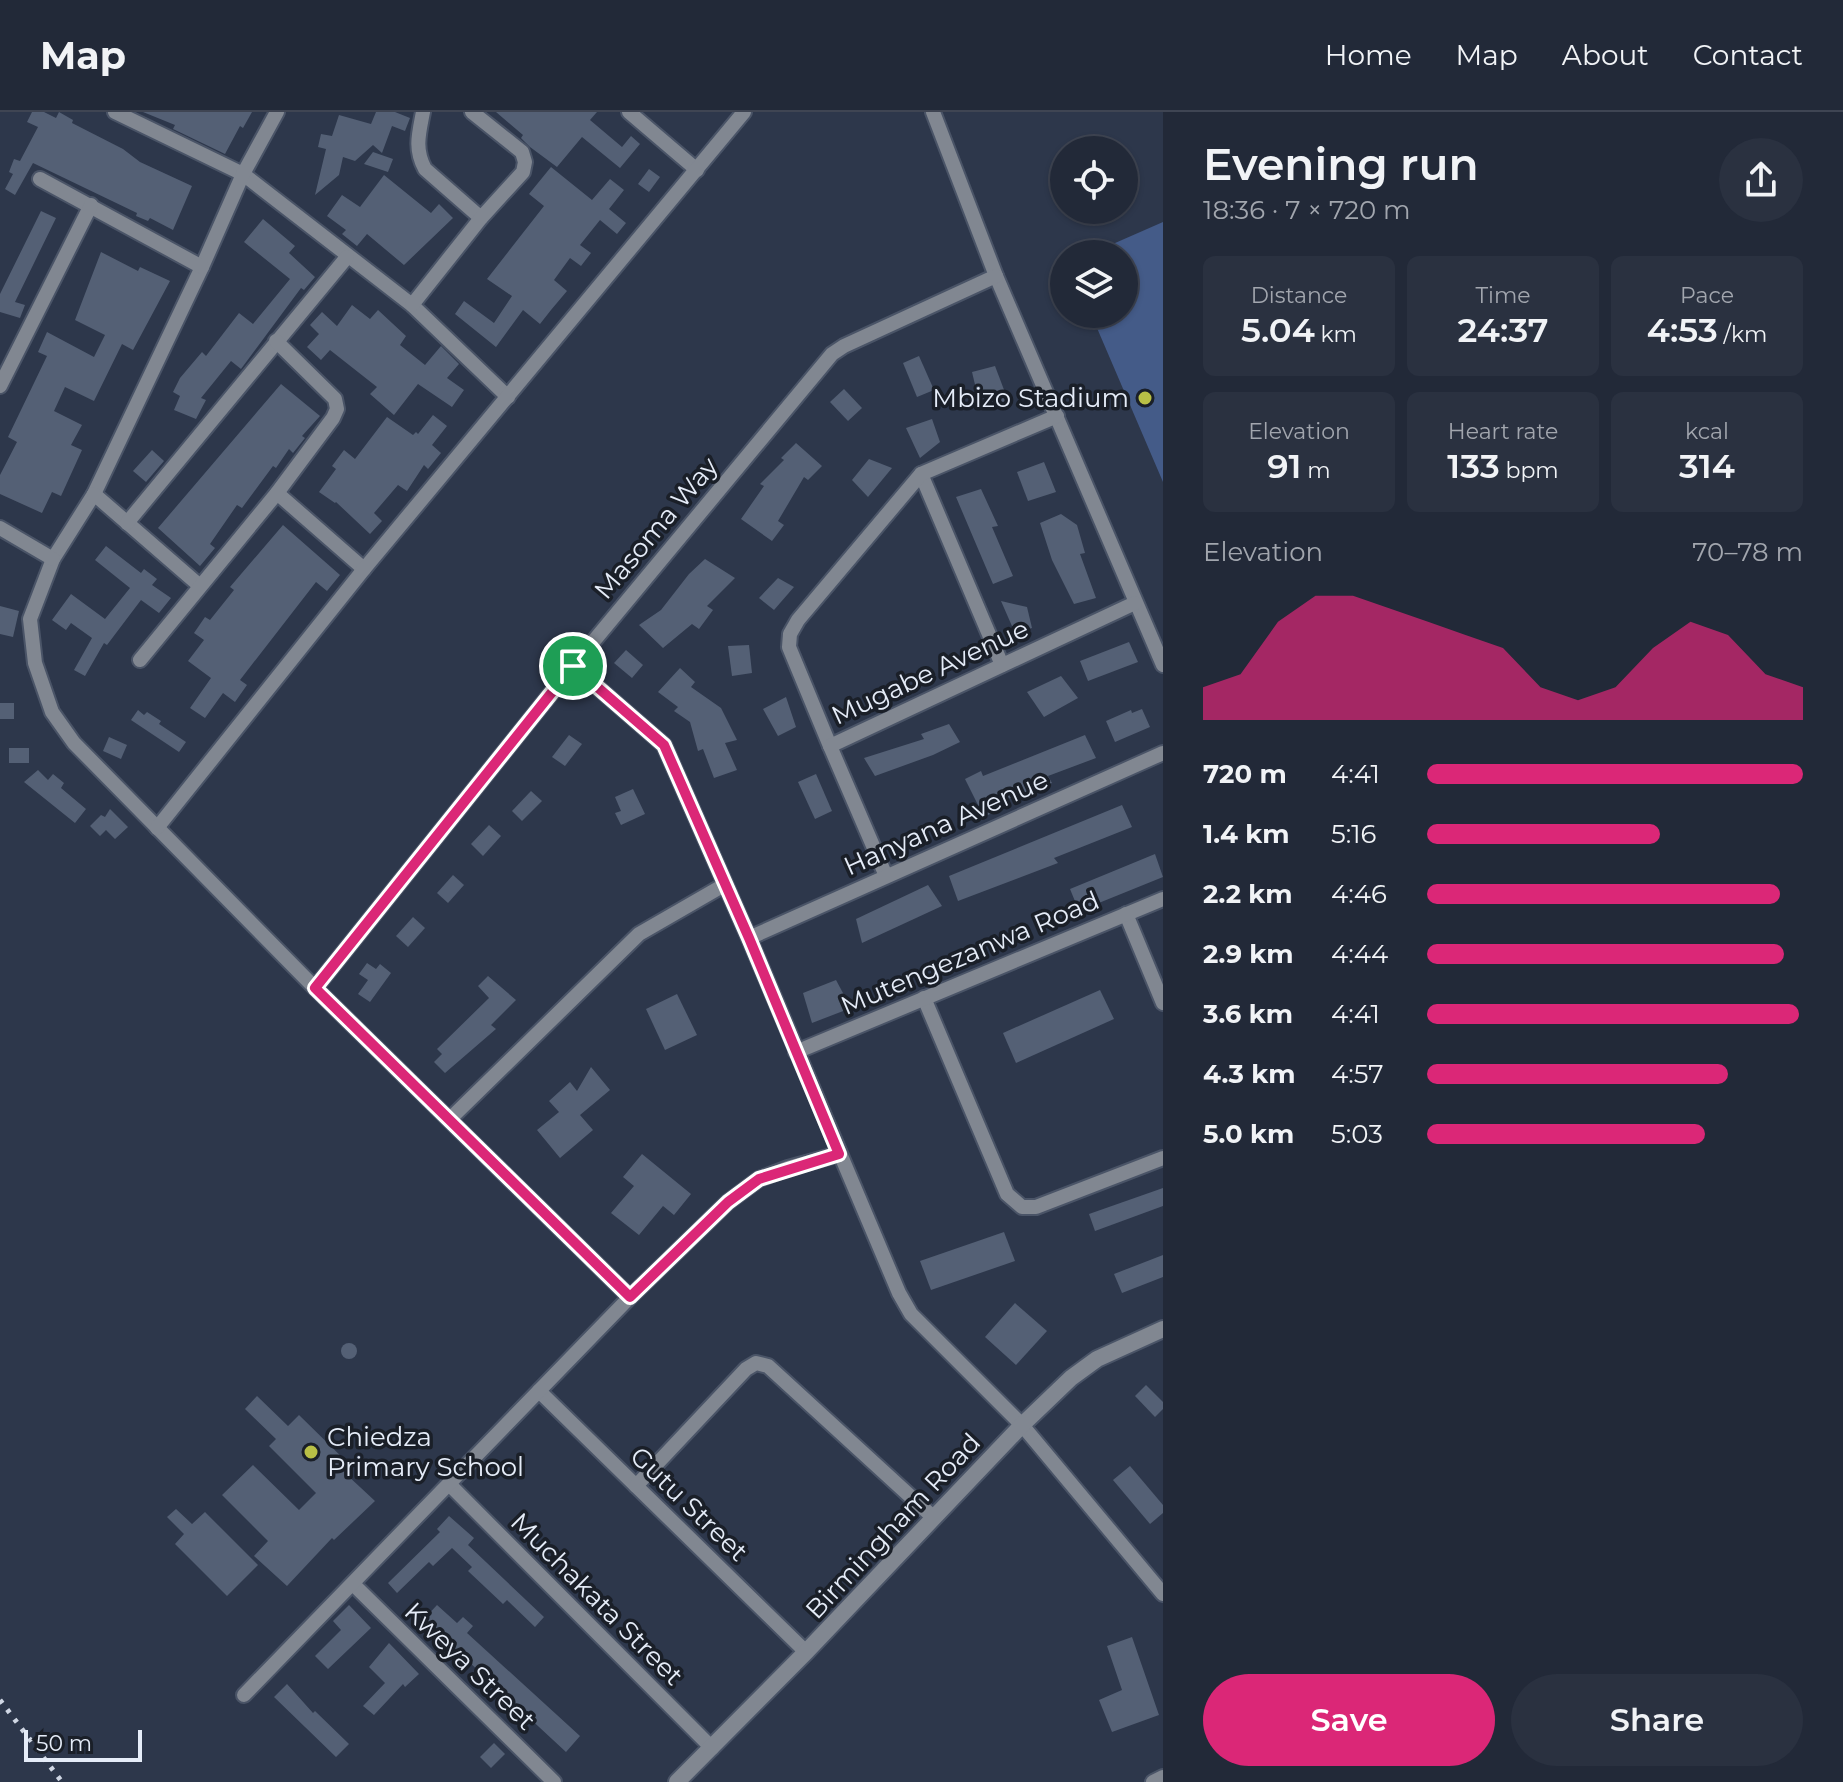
<!DOCTYPE html>
<meta charset="utf-8">
<style>
:root{--surface:#222938;--page:#2a3140;--text:#f1f3f6;--muted:#a2a6ae;--line:#3f4553;--accent:#db2777}
body{margin:0;font-family:Montserrat,sans-serif;background:var(--page);color:var(--text);height:100vh;display:flex;flex-direction:column;font-size:30px;white-space:nowrap}
*{box-sizing:border-box;margin:0}
p{font-size:26px;color:var(--muted)}
.icon{flex:none;width:44px;height:44px;fill:none;stroke:currentColor;stroke-width:2;stroke-linecap:round;stroke-linejoin:round}
.map{position:relative;flex:1;overflow:hidden}
.details{display:flex;flex-direction:column;background:var(--surface);width:680px}
.details>*{flex:none}
.buttons{position:absolute;left:1050px;top:24px;display:grid;gap:16px}
.buttons a{display:grid;place-items:center;width:88px;height:88px;border-radius:50%;background:var(--surface);box-shadow:0 2px 6px #0004,0 0 0 2px var(--line);font-size:40px}
.scale{position:absolute;left:24px;bottom:20px;width:118px;box-sizing:border-box;padding-left:8px;border:4px solid #e5ecf8;border-top:0;font-size:22px;line-height:28px;white-space:nowrap;color:#e5ecf8;-webkit-text-stroke:6px #1a1f28;paint-order:stroke}
.pin{position:absolute;display:grid;place-items:center;width:68px;height:68px;color:#fff;margin:-34px;border:4px solid #fff;border-radius:50%;box-shadow:0 2px 8px #0007}
.round{display:grid;place-items:center;flex:none;width:84px;height:84px;border-radius:42px;background:var(--page)}
.head{display:flex;align-items:center;justify-content:space-between;height:136px;padding:0 40px}
h1{font-size:44px;font-weight:600;line-height:60px}
.metrics{display:grid;grid-template-columns:repeat(3,1fr);gap:12px;height:136px;padding:8px 40px}
.metrics div{display:grid;align-content:center;border-radius:12px;background:var(--page);text-align:center}
.metrics b{font-size:34px;font-weight:600}
.metrics small{font-size:22px;font-weight:400}
.metrics p{font-size:22px}
.chart{height:224px;padding:16px 40px}
.chart p{display:flex;justify-content:space-between}
.chart svg{width:100%;height:144px;margin-top:8px;fill:var(--accent);opacity:.7}
.cta{display:flex;gap:16px;margin-top:auto;padding:16px 40px}
.cta a{flex:1;height:92px;border-radius:48px;background:var(--accent);color:#fff;font-size:32px;font-weight:600;line-height:92px;text-align:center}
.cta a+a{background:var(--page);color:var(--text)}
ul{padding:0 40px;list-style:none;font-size:26px}
li{display:grid;grid-template-columns:128px 96px 1fr;align-items:center;height:60px}
li i{height:20px;border-radius:10px;background:var(--accent)}
header{display:flex;align-items:center;gap:48px;box-sizing:border-box;height:112px;padding:0 40px;background:var(--surface);border-bottom:2px solid var(--line)}
header strong{font-size:38px}
nav{display:flex;gap:44px;margin-inline-start:auto;font-size:28px}
main{display:flex;flex:1;min-height:0}
.map>svg:first-child{display:block}
</style>
<header>
<strong>Map</strong>
<nav><a>Home</a><a>Map</a><a>About</a><a>Contact</a></nav>
</header>
<main>
<div class="map">
<svg width="1163" height="1670" viewBox="0 0 1163 1670">
<rect width="100%" height="100%" fill="#2d374b"/>
<polygon fill="#445b88" points="1163,110 1163,370 1091,202 1124,202 1124,142 1090,142"/>
<g fill="#546075">
<polygon points="32,0 44,0 56,6 59,0 73,8 72,11 123,37 140,50 192,74 173,118 150,106 148,109 136,104 137,101 33,51 15,83 5,77 13,62 9,60 14,47 20,49 38,15 27,10"/>
<polygon points="143,0 252,0 243,16 240,14 225,42 173,17 175,13"/>
<polygon points="376,0 395,0 410,6 405,19 392,14 382,41 373,33 355,49 343,45 339,63 315,83 326,37 318,35 321,22 332,24 339,3 371,12"/>
<polygon points="496,0 597,0 590,8 622,35 631,24 640,32 620,56 582,25 557,55 530,35 521,26 523,23"/>
<polygon points="373,40 393,47 388,60 364,52"/>
<polygon points="551,55 592,88 610,67 624,78 609,97 626,111 617,122 600,108 580,133 591,141 581,154 570,146 554,168 567,179 551,198 540,212 523,198 496,235 455,202 464,189 494,211 512,184 487,167 544,94 529,82"/>
<polygon points="649,57 660,65 649,80 638,72"/>
<polygon points="384,63 431,101 439,92 453,106 404,153 367,122 357,134 342,122 346,118 327,104 342,83 360,95"/>
<polygon points="41,99 56,106 15,190 25,193 20,206 0,200 0,182"/>
<polygon points="263,107 295,134 289,141 315,165 304,178 301,176 241,257 231,249 201,286 206,288 196,307 174,298 180,284 173,280 180,266 202,240 206,244 239,201 253,212 290,167 244,130"/>
<polygon points="101,140 138,159 140,155 170,169 133,238 122,232 94,289 65,275 54,299 82,313 71,333 82,338 61,384 52,380 42,401 0,382 0,363 17,330 8,325 47,244 38,240 47,220 94,245 105,223 75,208"/>
<polygon points="352,193 370,207 378,198 406,224 400,233 425,253 441,234 459,252 447,266 464,278 452,295 418,272 394,303 370,282 377,275 330,238 321,248 307,235 319,222 310,213 322,200 337,214"/>
<polygon points="919,244 934,278 917,285 903,251"/>
<polygon points="995,254 1009,291 993,293 977,281 972,260"/>
<polygon points="281,272 320,304 302,324 305,326 293,341 289,337 276,356 273,354 242,396 237,393 210,432 215,436 200,454 158,416"/>
<polygon points="844,277 862,296 848,309 830,290"/>
<polygon points="433,303 447,314 432,333 441,341 428,357 424,353 407,379 398,373 374,401 382,409 370,422 336,390 335,391 319,380 336,357 332,354 344,338 355,347 387,305 413,323 416,320 418,322"/>
<polygon points="932,307 940,330 920,346 906,316"/>
<polygon points="796,331 822,354 808,368 804,365 778,409 784,413 772,429 741,407 764,374 760,372 784,348 781,346"/>
<polygon points="152,338 164,349 146,370 133,359"/>
<polygon points="869,347 892,356 868,385 852,368"/>
<polygon points="1044,350 1056,380 1028,389 1017,360"/>
<polygon points="981,377 998,414 992,415 1013,464 993,472 956,385"/>
<polygon points="1061,402 1077,413 1085,441 1080,442 1096,486 1074,492 1052,448 1040,411"/>
<polygon points="283,413 340,463 327,479 316,470 240,568 247,573 235,590 223,581 205,606 190,596 211,566 188,549 204,528 194,521 205,505 210,508 234,478 230,475"/>
<polygon points="106,434 141,461 144,457 157,467 152,473 171,486 159,501 141,488 107,533 104,531 85,564 74,558 92,526 71,511 66,518 52,508 71,482 105,507 130,476 95,448"/>
<polygon points="705,447 735,466 707,494 713,498 699,517 692,512 663,536 639,513 661,498 689,462"/>
<polygon points="778,466 794,475 774,498 759,486"/>
<polygon points="1001,489 1027,495 1032,516 1015,521"/>
<polygon points="0,494 19,499 13,525 0,522"/>
<polygon points="1129,530 1138,550 1088,569 1080,549"/>
<polygon points="749,533 752,561 732,564 728,534"/>
<polygon points="626,538 643,553 632,566 614,551"/>
<polygon points="680,556 695,570 691,575 721,596 737,628 725,631 737,658 714,666 703,637 698,639 690,610 674,599 678,595 658,580"/>
<polygon points="1061,564 1078,586 1044,605 1027,580"/>
<polygon points="786,585 796,615 778,624 763,597"/>
<rect x="0" y="591" width="14" height="16"/>
<polygon points="1142,597 1150,615 1115,630 1106,609 1131,598 1132,601"/>
<polygon points="138,598 144,603 147,600 161,609 159,612 186,630 179,640 131,608"/>
<polygon points="949,612 960,630 933,643 875,664 864,646 924,627 921,622"/>
<polygon points="569,623 582,632 565,654 552,645"/>
<polygon points="1085,623 1096,646 1048,664 1052,671 997,691 1000,697 984,705 965,667 981,659 983,664"/>
<polygon points="109,625 127,633 121,647 103,639"/>
<rect x="9" y="636" width="20" height="15"/>
<polygon points="38,658 48,668 53,662 64,671 61,676 86,697 75,711 24,670"/>
<polygon points="816,662 832,699 815,707 798,670"/>
<polygon points="633,677 645,702 621,713 615,701 621,699 615,685"/>
<polygon points="531,679 542,689 522,709 512,699"/>
<polygon points="1122,693 1132,715 1054,746 1058,751 958,789 949,764"/>
<polygon points="110,697 128,715 115,727 106,718 100,724 90,714 101,703 105,705"/>
<polygon points="489,713 501,724 483,744 471,732"/>
<polygon points="1155,742 1163,765 1079,799 1070,777"/>
<polygon points="453,763 464,773 448,791 437,781"/>
<polygon points="928,773 942,794 862,831 856,807"/>
<polygon points="413,805 425,816 408,835 396,824"/>
<polygon points="367,851 376,857 380,852 391,861 370,890 358,882 368,868 359,862"/>
<polygon points="488,864 516,888 491,913 496,917 445,961 434,950 442,942 437,937 489,886 478,874"/>
<polygon points="836,868 851,896 812,911 803,881"/>
<polygon points="1100,878 1114,907 1016,951 1003,921"/>
<polygon points="677,882 697,923 665,938 646,897"/>
<polygon points="591,955 610,978 580,1003 593,1018 560,1046 537,1018 559,1000 549,989 570,970 577,979"/>
<polygon points="642,1042 691,1082 674,1103 663,1094 639,1123 611,1101 634,1074 623,1065"/>
<polygon points="1163,1076 1163,1094 1095,1119 1089,1102"/>
<polygon points="1004,1120 1015,1149 931,1178 920,1149"/>
<polygon points="1163,1143 1163,1165 1122,1181 1114,1162"/>
<polygon points="1015,1191 1047,1219 1016,1253 985,1225"/>
<circle cx="349" cy="1239" r="8"/>
<polygon points="1146,1273 1163,1290 1163,1297 1155,1305 1135,1284"/>
<polygon points="257,1284 288,1314 299,1303 353,1356 346,1362 375,1389 334,1428 332,1426 287,1474 254,1444 268,1429 222,1383 253,1353 299,1398 316,1381 269,1334 276,1327 245,1297"/>
<polygon points="1130,1354 1163,1393 1163,1401 1150,1412 1113,1368"/>
<polygon points="176,1397 192,1412 205,1400 258,1453 227,1484 175,1432 184,1422 167,1405"/>
<polygon points="449,1404 474,1426 468,1433 544,1505 535,1515 507,1488 503,1492 468,1459 472,1455 452,1436 433,1454 429,1450 397,1481 388,1471 440,1420 437,1417"/>
<polygon points="349,1493 371,1516 328,1557 315,1544 341,1518 333,1509"/>
<polygon points="437,1493 457,1511 463,1505 473,1514 467,1521 580,1624 566,1640 455,1537 453,1539 443,1530 446,1527 424,1507"/>
<polygon points="1132,1525 1159,1603 1112,1620 1099,1588 1122,1578 1107,1534"/>
<polygon points="389,1531 419,1562 405,1575 403,1572 374,1603 363,1594 385,1571 369,1555"/>
<polygon points="287,1572 313,1601 315,1599 349,1632 336,1645 274,1585"/>
<polygon points="494,1631 505,1642 491,1656 480,1645"/>
</g>
<g fill="none" stroke-linecap="round" stroke-linejoin="round">
<g stroke="#4a5467" stroke-width="18">
<g id="minor">
<polyline points="115,0 243,62 412,193 508,285"/>
<polyline points="277,0 243,62 202,155 94,382 53,447 30,507 35,551 52,600 74,631 315,876 630,1185"/>
<path d="M423 0C419 21 414 37 425 57L481 106"/>
<polyline points="629,0 697,58"/>
<polyline points="933,0 996,164 1163,553"/>
<polyline points="40,67 202,155"/>
<polyline points="412,193 481,106 523,60 525,50 522,40 472,0"/>
<polyline points="0,274 91,93"/>
<polyline points="921,362 1002,553"/>
<polyline points="277,381 364,457"/>
<polyline points="94,382 200,474"/>
<polyline points="127,411 347,145"/>
<polyline points="0,416 53,447"/>
<polyline points="140,548 277,381 333,306 337,297 335,287 276,229"/>
<polyline points="573,554 664,633 749,826 899,1181 911,1202 1022,1313 1163,1482"/>
<polyline points="830,634 789,535 790,522 798,508 921,362 1057,304"/>
<polyline points="157,716 364,457 744,0"/>
<polyline points="886,764 830,634 1135,491"/>
<polyline points="1126,802 1163,891"/>
<polyline points="749,826 1163,641"/>
<polyline points="315,876 573,554 832,242 844,234 996,164"/>
<polyline points="924,886 1007,1082 1022,1095 1036,1095 1163,1046"/>
<polyline points="796,940 1163,787"/>
<polyline points="450,1007 639,822 724,773"/>
<polyline points="539,1279 806,1540"/>
<polyline points="449,1372 712,1636"/>
<polyline points="636,1374 746,1257 756,1251 768,1254 934,1406"/>
<polyline points="353,1472 554,1670"/>
<polyline points="244,1583 630,1185 728,1090 759,1067 788,1056 839,1042"/>
<polyline points="1153,1670 1163,1665"/>
</g>
</g>
<g stroke="#4a5467" stroke-width="20">
<polyline id="tertiary" points="677,1670 806,1540 1022,1313 1071,1266 1097,1247 1163,1217"/>
</g>
<use href="#minor" stroke="#818791" stroke-width="14"/>
<use href="#tertiary" stroke="#818791" stroke-width="16"/>
<polyline stroke="#d0d7e4" stroke-width="5" stroke-dasharray="4 8" stroke-linecap="butt" points="0,1588 62,1670"/>
</g>
<g fill="none" stroke-linecap="round" stroke-linejoin="round">
<g stroke="#fff" stroke-width="16">
<polygon id="route" points="573,554 664,633 749,826 839,1042 759,1067 728,1090 630,1185 315,876"/>
</g>
<use href="#route" stroke="#db2777" stroke-width="10"/>
</g>
<g fill="#b9c046" stroke="#1a1f28" stroke-width="3">
<circle cx="1145" cy="286" r="8"/>
<circle cx="311" cy="1340" r="8"/>
</g>
<g text-anchor="middle" dominant-baseline="central" stroke-width="7" stroke-linejoin="round" paint-order="stroke">
<g font-size="26" fill="#e5ecf8" stroke="#1a1f28" text-anchor="end">
<text x="1129" y="286">Mbizo Stadium</text>
<text x="327" y="1325" text-anchor="start">Chiedza<tspan x="327" dy="30">Primary School</tspan></text>
</g>
<g font-size="26" fill="#e5ecf8" stroke="#1a1f28">
<text transform="translate(656 416) rotate(-50)">Masoma Way</text>
<text transform="translate(930 560) rotate(-25)">Mugabe Avenue</text>
<text transform="translate(946 711) rotate(-24)">Hanyana Avenue</text>
<text transform="translate(970 841) rotate(-23)">Mutengezanwa Road</text>
<text transform="translate(689 1392) rotate(44)">Gutu Street</text>
<text transform="translate(893 1414) rotate(-47)">Birmingham Road</text>
<text transform="translate(597 1487) rotate(45)">Muchakata Street</text>
<text transform="translate(470 1554) rotate(44)">Kweya Street</text>
</g>
</g>
</svg>
<div class="buttons">
<a><svg class="icon" aria-label="locate" viewBox="0 0 24 24"><circle cx="12" cy="12" r="6"/><path d="M12 2v4M12 18v4M2 12h4M18 12h4"/></svg></a>
<a><svg class="icon" aria-label="layers" viewBox="0 0 24 24"><path d="M12 4l9 5-9 5-9-5zM3 14l9 5 9-5"/></svg></a>
</div>
<div class="scale">50 m</div>
<div class="pin" style="left:573px;top:554px;background:#1e9e55"><svg class="icon" aria-label="arrive" viewBox="0 0 24 24"><path d="M6 21V4h12l-3 4 3 4H6"/></svg></div>
</div>
<section class="details">
<div class="head"><div><h1>Evening run</h1><p>18:36 · 7 × 720 m</p></div><a class="round"><svg class="icon" aria-label="share" viewBox="0 0 24 24"><path d="M12 15V3M7 8l5-5 5 5M5 13v7h14v-7"/></svg></a></div>
<div class="metrics">
<div><p>Distance</p><b>5.04<small> km</small></b></div>
<div><p>Time</p><b>24:37</b></div>
<div><p>Pace</p><b>4:53<small> /km</small></b></div>
</div>
<div class="metrics">
<div><p>Elevation</p><b>91<small> m</small></b></div>
<div><p>Heart rate</p><b>133<small> bpm</small></b></div>
<div><p>kcal</p><b>314</b></div>
</div>
<div class="chart"><p><span>Elevation</span>70–78 m</p>
<svg viewBox="0 0 160 44" preserveAspectRatio="none"><path d="M0 44V34L10 30L20 14L30 6L40 6L50 10L60 14L70 18L80 22L90 34L100 38L110 34L120 22L130 14L140 18L150 30L160 34V44z"/></svg>
</div>
<ul>
<li><b>720 m</b>4:41<i style="width:100%"></i></li>
<li><b>1.4 km</b>5:16<i style="width:62%"></i></li>
<li><b>2.2 km</b>4:46<i style="width:94%"></i></li>
<li><b>2.9 km</b>4:44<i style="width:95%"></i></li>
<li><b>3.6 km</b>4:41<i style="width:99%"></i></li>
<li><b>4.3 km</b>4:57<i style="width:80%"></i></li>
<li><b>5.0 km</b>5:03<i style="width:74%"></i></li>
</ul>
<div class="cta"><a>Save</a><a>Share</a></div>
</section>
</main>
